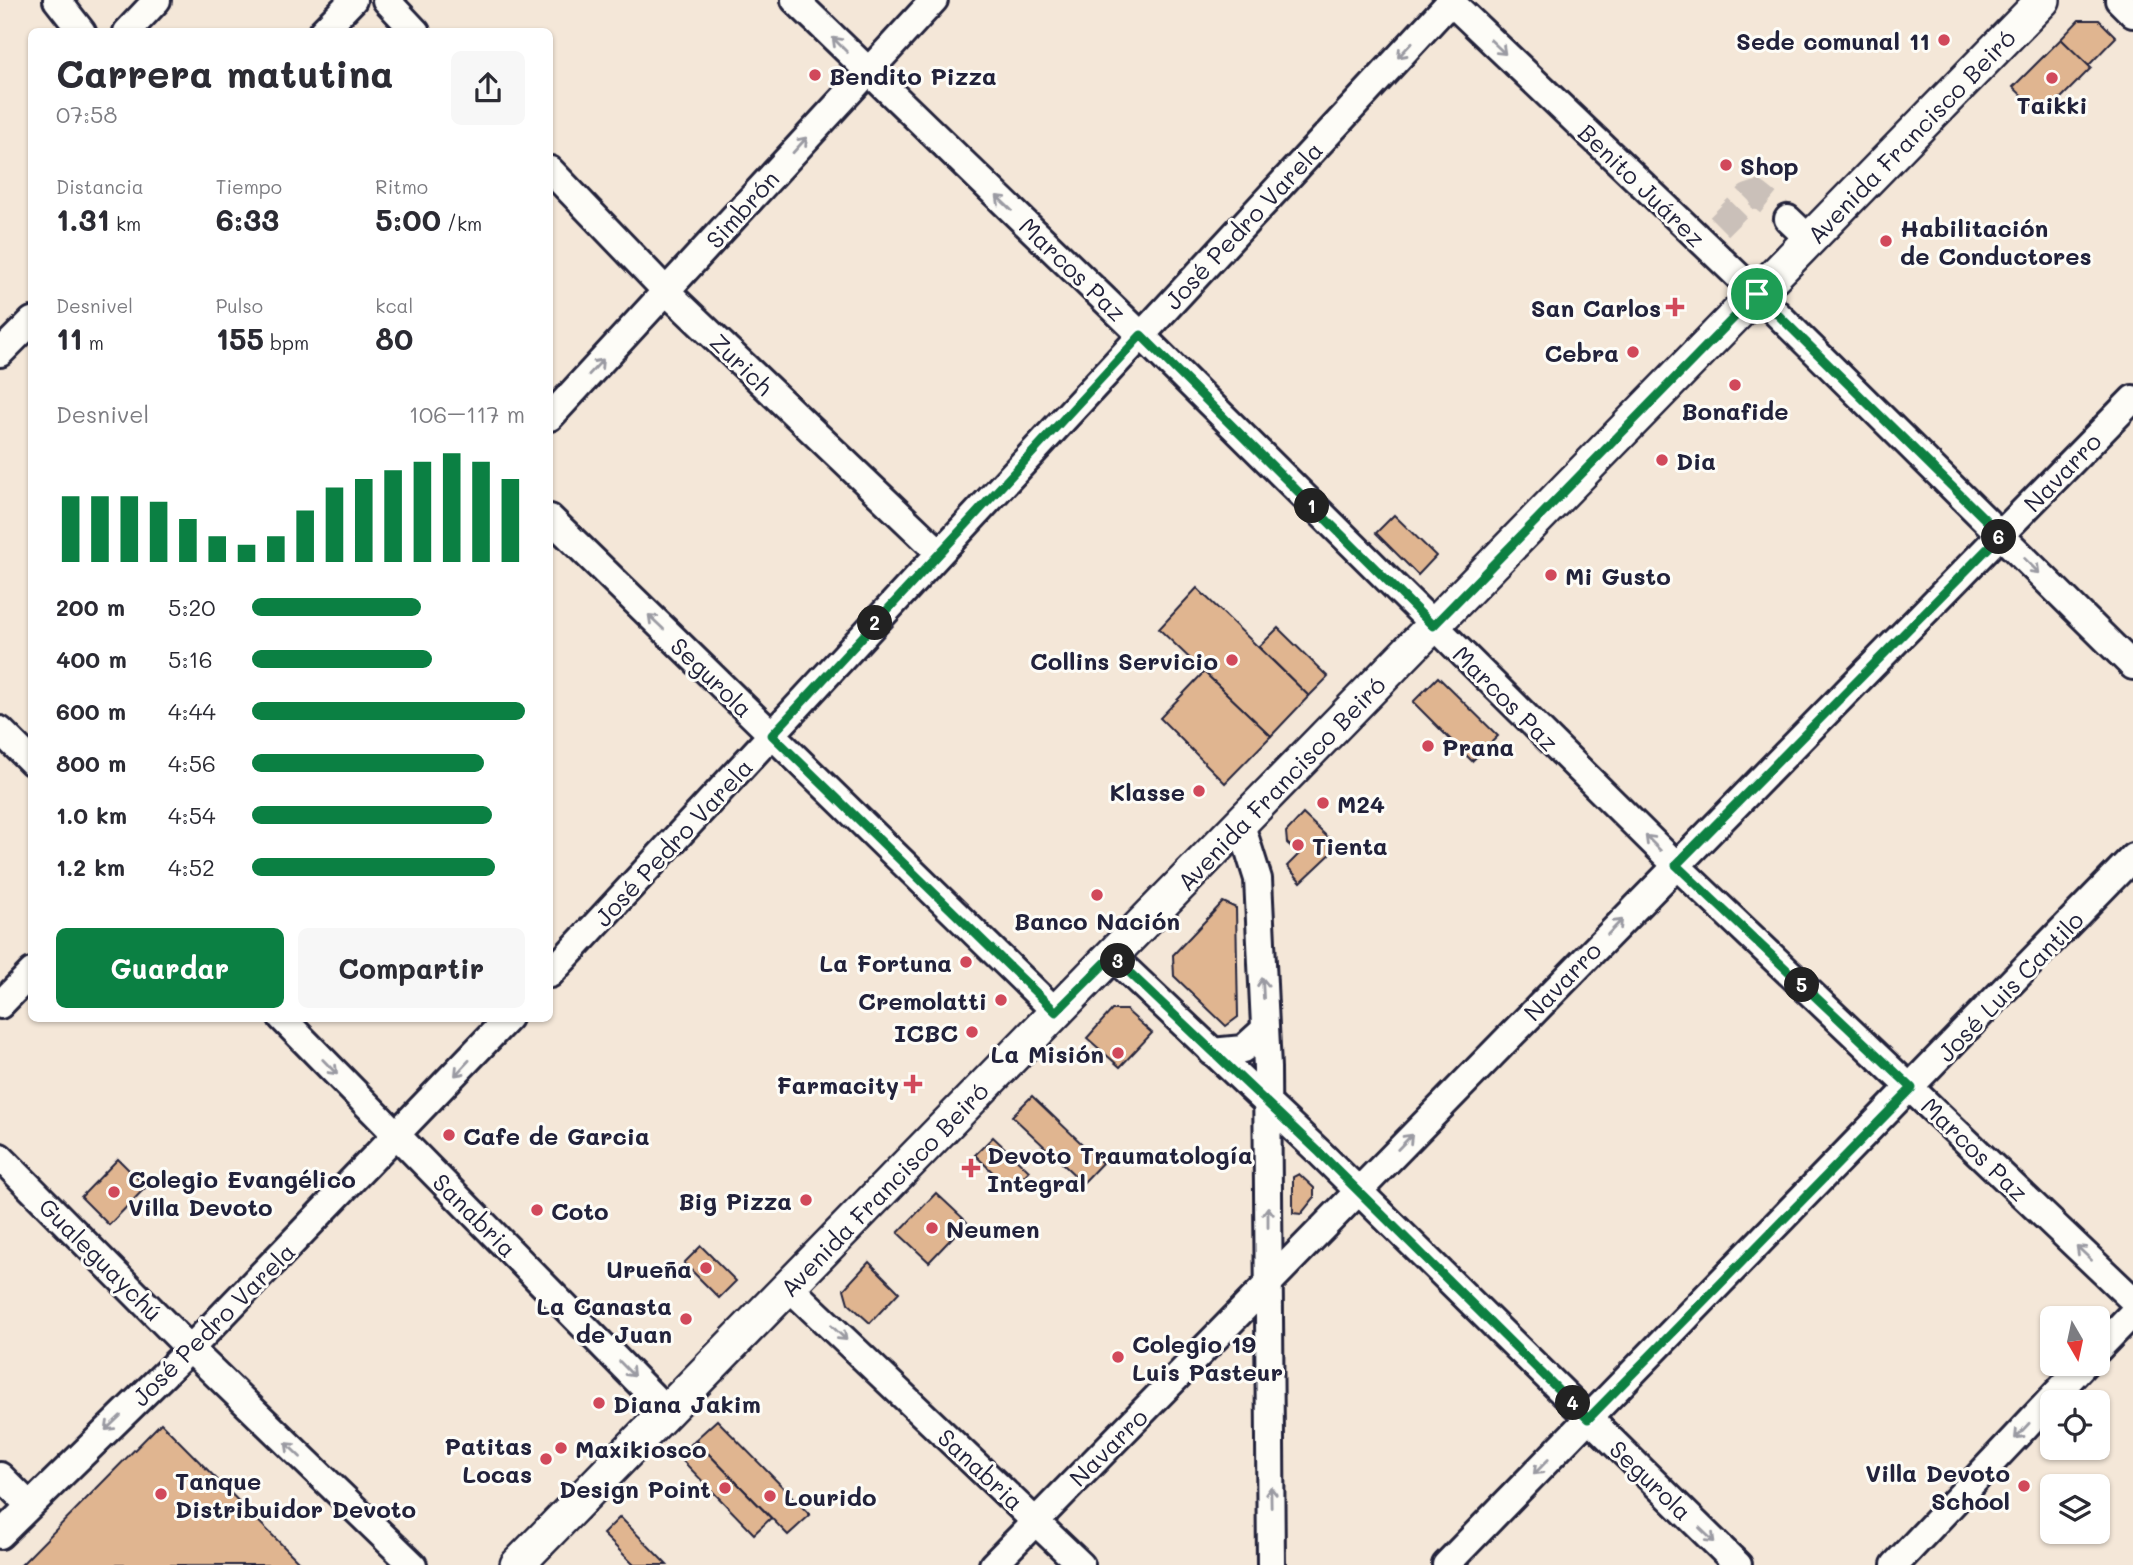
<!DOCTYPE html>
<html lang="es">
<meta charset="utf-8">
<style>
:root{--surface:#fff;--page:#f7f7f7;--text:#2b2b33;--muted:#7c7c81;--accent:#0b8043}
body{margin:0;font-family:Mali,sans-serif;background:var(--page);color:var(--text);height:100vh;display:flex;flex-direction:column;font-size:26px;white-space:nowrap}
*{box-sizing:border-box;margin:0}
p{font-size:23px;color:var(--muted)}
.icon{flex:none;width:38px;height:38px;fill:none;stroke:currentColor;stroke-width:2;stroke-linecap:round;stroke-linejoin:round}
.map{position:relative;flex:1;overflow:hidden}
.side{position:absolute;left:28px;top:28px;width:525px;height:994px;display:flex;flex-direction:column;background:var(--surface);border-radius:10px;box-shadow:0 2px 5px #0004}
.side>*{flex:none}
.needle{width:46px;rotate:171deg}
.tools{position:absolute;left:2040px;top:1306px;display:grid;gap:14px}
.tools a{display:grid;place-items:center;width:70px;height:70px;border-radius:10px;background:var(--surface);box-shadow:0 2px 5px #0004;font-size:35px}
.pin{position:absolute;display:grid;place-items:center;width:60px;height:60px;color:#fff;margin:-30px;border:4px solid #fff;border-radius:50%;box-shadow:0 2px 7px #0007}
.km{position:absolute;width:35px;height:35px;margin:-18px;border-radius:50%;background:#222;color:#fff;font-size:19px;line-height:35px;text-align:center}
.round{display:grid;place-items:center;flex:none;width:74px;height:74px;border-radius:10px;background:var(--page)}
.summary{display:flex;align-items:center;justify-content:space-between;height:119px;padding:0 28px}
h1{font-size:38px;font-weight:700;line-height:52px}
.stats{display:grid;grid-template-columns:repeat(3,1fr);gap:10px;height:119px;padding:7px 28px}
.stats div{display:grid;align-content:center}
.stats b{font-size:30px;font-weight:700}
.stats small{font-size:19px;font-weight:400}
.stats p{font-size:19px}
.chart{height:196px;padding:14px 28px}
.chart p{display:flex;justify-content:space-between}
.chart svg{width:100%;height:126px;margin-top:7px;stroke:var(--accent);stroke-width:6}
.cta{display:flex;gap:14px;margin-top:auto;padding:14px 28px}
.cta a{flex:1;height:80px;border-radius:10px;background:var(--accent);color:#fff;font-size:28px;font-weight:700;line-height:80px;text-align:center}
.cta a+a{background:var(--page);color:var(--text)}
ul{padding:0 28px;list-style:none;font-size:23px}
li{display:grid;grid-template-columns:112px 84px 1fr;align-items:center;height:52px}
li i{height:18px;border-radius:9px;background:var(--accent)}
.map>svg:first-child{display:block}
</style>
<div class="map">
<svg width="2133" height="1565" viewBox="0 0 2133 1565">
<rect width="100%" height="100%" fill="#f4e7d8"/>
<filter id="ink" filterUnits="userSpaceOnUse"><feTurbulence type="fractalNoise" baseFrequency=".0143" numOctaves="2"/><feDisplacementMap in="SourceGraphic" scale="14" xChannelSelector="R" yChannelSelector="G"/><feConvolveMatrix kernelMatrix="1 2 1 2 8 2 1 2 1" color-interpolation-filters="sRGB"/></filter>
<g filter="url(#ink)">
<g fill="#e0b590" stroke="#22223b" stroke-width="2">
<polygon points="2079,20 2099,20 2116,37 2088,66 2061,39"/>
<polygon points="2061,39 2091,68 2043,116 2013,87"/>
<polygon points="1394,515 1436,556 1418,575 1376,533"/>
<polygon points="1197,588 1309,696 1271,736 1159,629"/>
<polygon points="1278,628 1328,677 1309,696 1259,647"/>
<polygon points="1204,672 1271,736 1225,783 1160,718"/>
<polygon points="1438,677 1498,736 1472,761 1413,702"/>
<polygon points="1303,814 1338,847 1301,882 1287,866 1299,854 1287,843 1286,832"/>
<polygon points="1223,902 1236,908 1238,1017 1226,1026 1174,976 1173,955"/>
<polygon points="1112,1010 1126,1010 1152,1033 1120,1067 1087,1038"/>
<polygon points="1032,1096 1102,1163 1083,1183 1012,1116"/>
<polygon points="993,1137 1029,1171 1011,1190 975,1155"/>
<polygon points="118,1159 146,1187 109,1225 81,1197"/>
<polygon points="1299,1174 1314,1188 1314,1198 1301,1214 1293,1213 1293,1177"/>
<polygon points="936,1193 967,1222 929,1262 898,1233"/>
<polygon points="701,1246 736,1281 719,1298 684,1263"/>
<polygon points="869,1262 899,1292 870,1323 848,1303 844,1289"/>
<polygon points="717,1420 810,1515 788,1535 695,1440"/>
<polygon points="161,1423 302,1565 21,1565"/>
<polygon points="695,1440 771,1518 754,1534 679,1457"/>
<polygon points="620,1517 667,1565 634,1565 603,1534"/>
</g>
<g fill="none" stroke-linecap="round" stroke-linejoin="round">
<polyline stroke="#cac0b9" stroke-width="26" stroke-dasharray="26 13" stroke-linecap="butt" points="1719,226 1748,197 1757,194 1788,219"/>
<g stroke="#22223b" stroke-width="32">
<g id="minor">
<polyline points="57,0 82,32"/>
<polyline points="386,0 416,32"/>
<polyline points="795,0 1141,335 1676,865 2133,1300"/>
<polyline points="1449,0 1757,294 2133,666"/>
<polyline points="2119,0 2133,14"/>
<polyline points="127,32 157,0"/>
<polyline points="322,32 353,0"/>
<polyline points="550,170 667,292 939,552"/>
<polyline points="1788,219 1810,240"/>
<polyline points="0,353 32,321"/>
<polyline points="550,417 934,0"/>
<polyline points="550,518 1056,1012"/>
<polyline points="0,730 32,762"/>
<polyline points="1241,825 1258,879 1267,1068 1271,1565"/>
<polyline points="1112,956 1320,1153 1738,1565"/>
<polyline points="550,974 1452,0"/>
<polyline points="0,1005 32,972"/>
<polyline points="282,1018 668,1412"/>
<polyline points="1212,1052 1243,1049 1265,1029"/>
<polyline points="0,1157 190,1349 413,1565"/>
<polyline points="789,1287 1081,1565"/>
<polyline points="2098,1349 2133,1313"/>
<polyline points="0,1476 28,1504"/>
<polyline points="0,1535 190,1349 508,1018"/>
<polyline points="993,1565 2133,399"/>
<polyline points="1446,1565 2133,857"/>
<polyline points="1895,1565 2085,1363"/>
</g>
</g>
<g stroke="#22223b" stroke-width="38">
<polyline id="major" points="517,1565 2043,0"/>
</g>
<use href="#minor" stroke="#fdfcf7" stroke-width="26"/>
<use href="#major" stroke="#fdfcf7" stroke-width="33"/>
</g>
<defs><path id="oneway-shaft" d="M-6 0H5M1.5-3L5.5 0L1.5 3" fill="none" stroke-width="1.6" stroke-linecap="round" stroke-linejoin="round" transform="scale(1.75)"/></defs>
<g stroke="#9a9aa2">
<use href="#oneway-shaft" transform="translate(840 45) rotate(-135)"/>
<use href="#oneway-shaft" transform="translate(1498 47) rotate(44)"/>
<use href="#oneway-shaft" transform="translate(1405 50) rotate(133)"/>
<use href="#oneway-shaft" transform="translate(800 145) rotate(-48)"/>
<use href="#oneway-shaft" transform="translate(1004 203) rotate(-136)"/>
<use href="#oneway-shaft" transform="translate(596 367) rotate(-47)"/>
<use href="#oneway-shaft" transform="translate(2032 566) rotate(45)"/>
<use href="#oneway-shaft" transform="translate(656 622) rotate(-136)"/>
<use href="#oneway-shaft" transform="translate(1653 843) rotate(-135)"/>
<use href="#oneway-shaft" transform="translate(1615 927) rotate(-46)"/>
<use href="#oneway-shaft" transform="translate(1263 988) rotate(-93)"/>
<use href="#oneway-shaft" transform="translate(330 1067) rotate(46)"/>
<use href="#oneway-shaft" transform="translate(462 1068) rotate(133)"/>
<use href="#oneway-shaft" transform="translate(1405 1142) rotate(-46)"/>
<use href="#oneway-shaft" transform="translate(1268 1217) rotate(-90)"/>
<use href="#oneway-shaft" transform="translate(2084 1253) rotate(-136)"/>
<use href="#oneway-shaft" transform="translate(839 1333) rotate(43)"/>
<use href="#oneway-shaft" transform="translate(627 1369) rotate(46)"/>
<use href="#oneway-shaft" transform="translate(113 1423) rotate(136)"/>
<use href="#oneway-shaft" transform="translate(2022 1431) rotate(133)"/>
<use href="#oneway-shaft" transform="translate(293 1450) rotate(-136)"/>
<use href="#oneway-shaft" transform="translate(1541 1467) rotate(134)"/>
<use href="#oneway-shaft" transform="translate(1271 1497) rotate(-91)"/>
<use href="#oneway-shaft" transform="translate(1707 1535) rotate(44)"/>
</g>
</g>
<g fill="none" stroke-linecap="round" stroke-linejoin="round" filter="url(#ink)">
<g stroke="#fff" stroke-width="14">
<polygon id="route" points="1757,294 2001,535 1676,865 1912,1088 1588,1419 1320,1153 1112,956 1056,1012 772,735 1141,335 1433,626"/>
</g>
<use href="#route" stroke="#0b8043" stroke-width="9"/>
</g>
<g fill="#d1495b" stroke="#fdfcf7" stroke-width="2.5">
<circle cx="1944" cy="40" r="7"/>
<circle cx="815" cy="75" r="7"/>
<circle cx="2052" cy="78" r="7"/>
<circle cx="1726" cy="165" r="7"/>
<circle cx="1886" cy="241" r="7"/>
<path d="M1671.5 296.5h7v7h7v7h-7v7h-7v-7h-7v-7h7z"/>
<circle cx="1633" cy="352" r="7"/>
<circle cx="1735" cy="385" r="7"/>
<circle cx="1662" cy="460" r="7"/>
<circle cx="1551" cy="575" r="7"/>
<circle cx="1232" cy="660" r="7"/>
<circle cx="1428" cy="746" r="7"/>
<circle cx="1199" cy="791" r="7"/>
<circle cx="1323" cy="803" r="7"/>
<circle cx="1298" cy="845" r="7"/>
<circle cx="1097" cy="895" r="7"/>
<circle cx="966" cy="962" r="7"/>
<circle cx="1001" cy="1000" r="7"/>
<circle cx="972" cy="1032" r="7"/>
<circle cx="1118" cy="1053" r="7"/>
<path d="M909.5 1073.5h7v7h7v7h-7v7h-7v-7h-7v-7h7z"/>
<circle cx="449" cy="1135" r="7"/>
<path d="M967.5 1157.5h7v7h7v7h-7v7h-7v-7h-7v-7h7z"/>
<circle cx="114" cy="1192" r="7"/>
<circle cx="806" cy="1200" r="7"/>
<circle cx="537" cy="1210" r="7"/>
<circle cx="932" cy="1228" r="7"/>
<circle cx="706" cy="1268" r="7"/>
<circle cx="686" cy="1319" r="7"/>
<circle cx="1118" cy="1357" r="7"/>
<circle cx="599" cy="1403" r="7"/>
<circle cx="561" cy="1448" r="7"/>
<circle cx="546" cy="1459" r="7"/>
<circle cx="2024" cy="1486" r="7"/>
<circle cx="725" cy="1488" r="7"/>
<circle cx="161" cy="1494" r="7"/>
<circle cx="770" cy="1496" r="7"/>
</g>
<g text-anchor="middle" dominant-baseline="central" stroke-width="6" stroke-linejoin="round" paint-order="stroke">
<g font-size="24" font-weight="bold" fill="#22223b" stroke="#fdfcf7" text-anchor="start">
<text x="1930" y="40" text-anchor="end">Sede comunal 11</text>
<text x="829" y="75">Bendito Pizza</text>
<text x="2052" y="104" text-anchor="middle">Taikki</text>
<text x="1740" y="165">Shop</text>
<text x="1900" y="227">Habilitación<tspan x="1900" dy="28">de Conductores</tspan></text>
<text x="1661" y="307" text-anchor="end">San Carlos</text>
<text x="1619" y="352" text-anchor="end">Cebra</text>
<text x="1735" y="410" text-anchor="middle">Bonafide</text>
<text x="1676" y="460">Dia</text>
<text x="1565" y="575">Mi Gusto</text>
<text x="1218" y="660" text-anchor="end">Collins Servicio</text>
<text x="1442" y="746">Prana</text>
<text x="1185" y="791" text-anchor="end">Klasse</text>
<text x="1337" y="803">M24</text>
<text x="1312" y="845">Tienta</text>
<text x="1097" y="920" text-anchor="middle">Banco Nación</text>
<text x="952" y="962" text-anchor="end">La Fortuna</text>
<text x="987" y="1000" text-anchor="end">Cremolatti</text>
<text x="958" y="1032" text-anchor="end">ICBC</text>
<text x="1104" y="1053" text-anchor="end">La Misión</text>
<text x="899" y="1084" text-anchor="end">Farmacity</text>
<text x="463" y="1135">Cafe de Garcia</text>
<text x="987" y="1154">Devoto Traumatología<tspan x="987" dy="28">Integral</tspan></text>
<text x="128" y="1178">Colegio Evangélico<tspan x="128" dy="28">Villa Devoto</tspan></text>
<text x="792" y="1200" text-anchor="end">Big Pizza</text>
<text x="551" y="1210">Coto</text>
<text x="946" y="1228">Neumen</text>
<text x="692" y="1268" text-anchor="end">Urueña</text>
<text x="672" y="1305" text-anchor="end">La Canasta<tspan x="672" dy="28">de Juan</tspan></text>
<text x="1132" y="1343">Colegio 19<tspan x="1132" dy="28">Luis Pasteur</tspan></text>
<text x="613" y="1403">Diana Jakim</text>
<text x="532" y="1445" text-anchor="end">Patitas<tspan x="532" dy="28">Locas</tspan></text>
<text x="575" y="1448">Maxikiosco</text>
<text x="2010" y="1472" text-anchor="end">Villa Devoto<tspan x="2010" dy="28">School</tspan></text>
<text x="175" y="1480">Tanque<tspan x="175" dy="28">Distribuidor Devoto</tspan></text>
<text x="711" y="1488" text-anchor="end">Design Point</text>
<text x="784" y="1496">Lourido</text>
</g>
<g font-size="24" fill="#22223b" stroke="#fdfcf7">
<text transform="translate(1911 136) rotate(-46)">Avenida Francisco Beiró</text>
<text transform="translate(1642 185) rotate(44)">Benito Juárez</text>
<text transform="translate(742 209) rotate(-48)">Simbrón</text>
<text transform="translate(1243 225) rotate(-47)">José Pedro Varela</text>
<text transform="translate(1073 269) rotate(44)">Marcos Paz</text>
<text transform="translate(742 364) rotate(44)">Zurich</text>
<text transform="translate(2062 472) rotate(-46)">Navarro</text>
<text transform="translate(712 677) rotate(44)">Segurola</text>
<text transform="translate(1506 698) rotate(45)">Marcos Paz</text>
<text transform="translate(1281 783) rotate(-46)">Avenida Francisco Beiró</text>
<text transform="translate(673 842) rotate(-47)">José Pedro Varela</text>
<text transform="translate(1562 981) rotate(-46)">Navarro</text>
<text transform="translate(2010 986) rotate(-46)">José Luis Cantilo</text>
<text transform="translate(1975 1149) rotate(44)">Marcos Paz</text>
<text transform="translate(884 1189) rotate(-46)">Avenida Francisco Beiró</text>
<text transform="translate(475 1215) rotate(45)">Sanabria</text>
<text transform="translate(101 1259) rotate(45)">Gualeguaychú</text>
<text transform="translate(213 1324) rotate(-45)">José Pedro Varela</text>
<text transform="translate(1108 1447) rotate(-45)">Navarro</text>
<text transform="translate(981 1469) rotate(43)">Sanabria</text>
<text transform="translate(1651 1480) rotate(44)">Segurola</text>
</g>
</g>
</svg>
<div class="tools">
<a><svg class="needle" viewBox="-14 -14 28 28"><path d="M0-13l5 13h-10z" fill="#e53935"/><path d="M0 13l5-13h-10z" fill="#7c7c81"/></svg></a>
<a><svg class="icon" aria-label="locate" viewBox="0 0 24 24"><circle cx="12" cy="12" r="6"/><path d="M12 2v4M12 18v4M2 12h4M18 12h4"/></svg></a>
<a><svg class="icon" aria-label="layers" viewBox="0 0 24 24"><path d="M12 4l9 5-9 5-9-5zM3 14l9 5 9-5"/></svg></a>
</div>
<div class="pin" style="left:1757px;top:294px;background:#1e9e55"><svg class="icon" aria-label="arrive" viewBox="0 0 24 24"><path d="M6 21V4h12l-3 4 3 4H6"/></svg></div>
<b class="km" style="left:1312px;top:506px">1</b>
<b class="km" style="left:875px;top:623px">2</b>
<b class="km" style="left:1118px;top:961px">3</b>
<b class="km" style="left:1573px;top:1403px">4</b>
<b class="km" style="left:1802px;top:985px">5</b>
<b class="km" style="left:1999px;top:537px">6</b>
<section class="side">
<div class="summary"><div><h1>Carrera matutina</h1><p>07:58</p></div><a class="round"><svg class="icon" aria-label="share" viewBox="0 0 24 24"><path d="M12 15V3M7 8l5-5 5 5M5 13v7h14v-7"/></svg></a></div>
<div class="stats">
<div><p>Distancia</p><b>1.31<small> km</small></b></div>
<div><p>Tiempo</p><b>6:33</b></div>
<div><p>Ritmo</p><b>5:00<small> /km</small></b></div>
</div>
<div class="stats">
<div><p>Desnivel</p><b>11<small> m</small></b></div>
<div><p>Pulso</p><b>155<small> bpm</small></b></div>
<div><p>kcal</p><b>80</b></div>
</div>
<div class="chart"><p><span>Desnivel</span>106–117 m</p>
<svg viewBox="0 0 160 44" preserveAspectRatio="none"><path d="M5 44V21M15 44V21M25 44V21M35 44V23M45 44V29M55 44V35M65 44V38M75 44V35M85 44V26M95 44V18M105 44V15M115 44V12M125 44V9M135 44V6M145 44V9M155 44V15"/></svg>
</div>
<ul>
<li><b>200 m</b>5:20<i style="width:62%"></i></li>
<li><b>400 m</b>5:16<i style="width:66%"></i></li>
<li><b>600 m</b>4:44<i style="width:100%"></i></li>
<li><b>800 m</b>4:56<i style="width:85%"></i></li>
<li><b>1.0 km</b>4:54<i style="width:88%"></i></li>
<li><b>1.2 km</b>4:52<i style="width:89%"></i></li>
</ul>
<div class="cta"><a>Guardar</a><a>Compartir</a></div>
</section>
</div>
